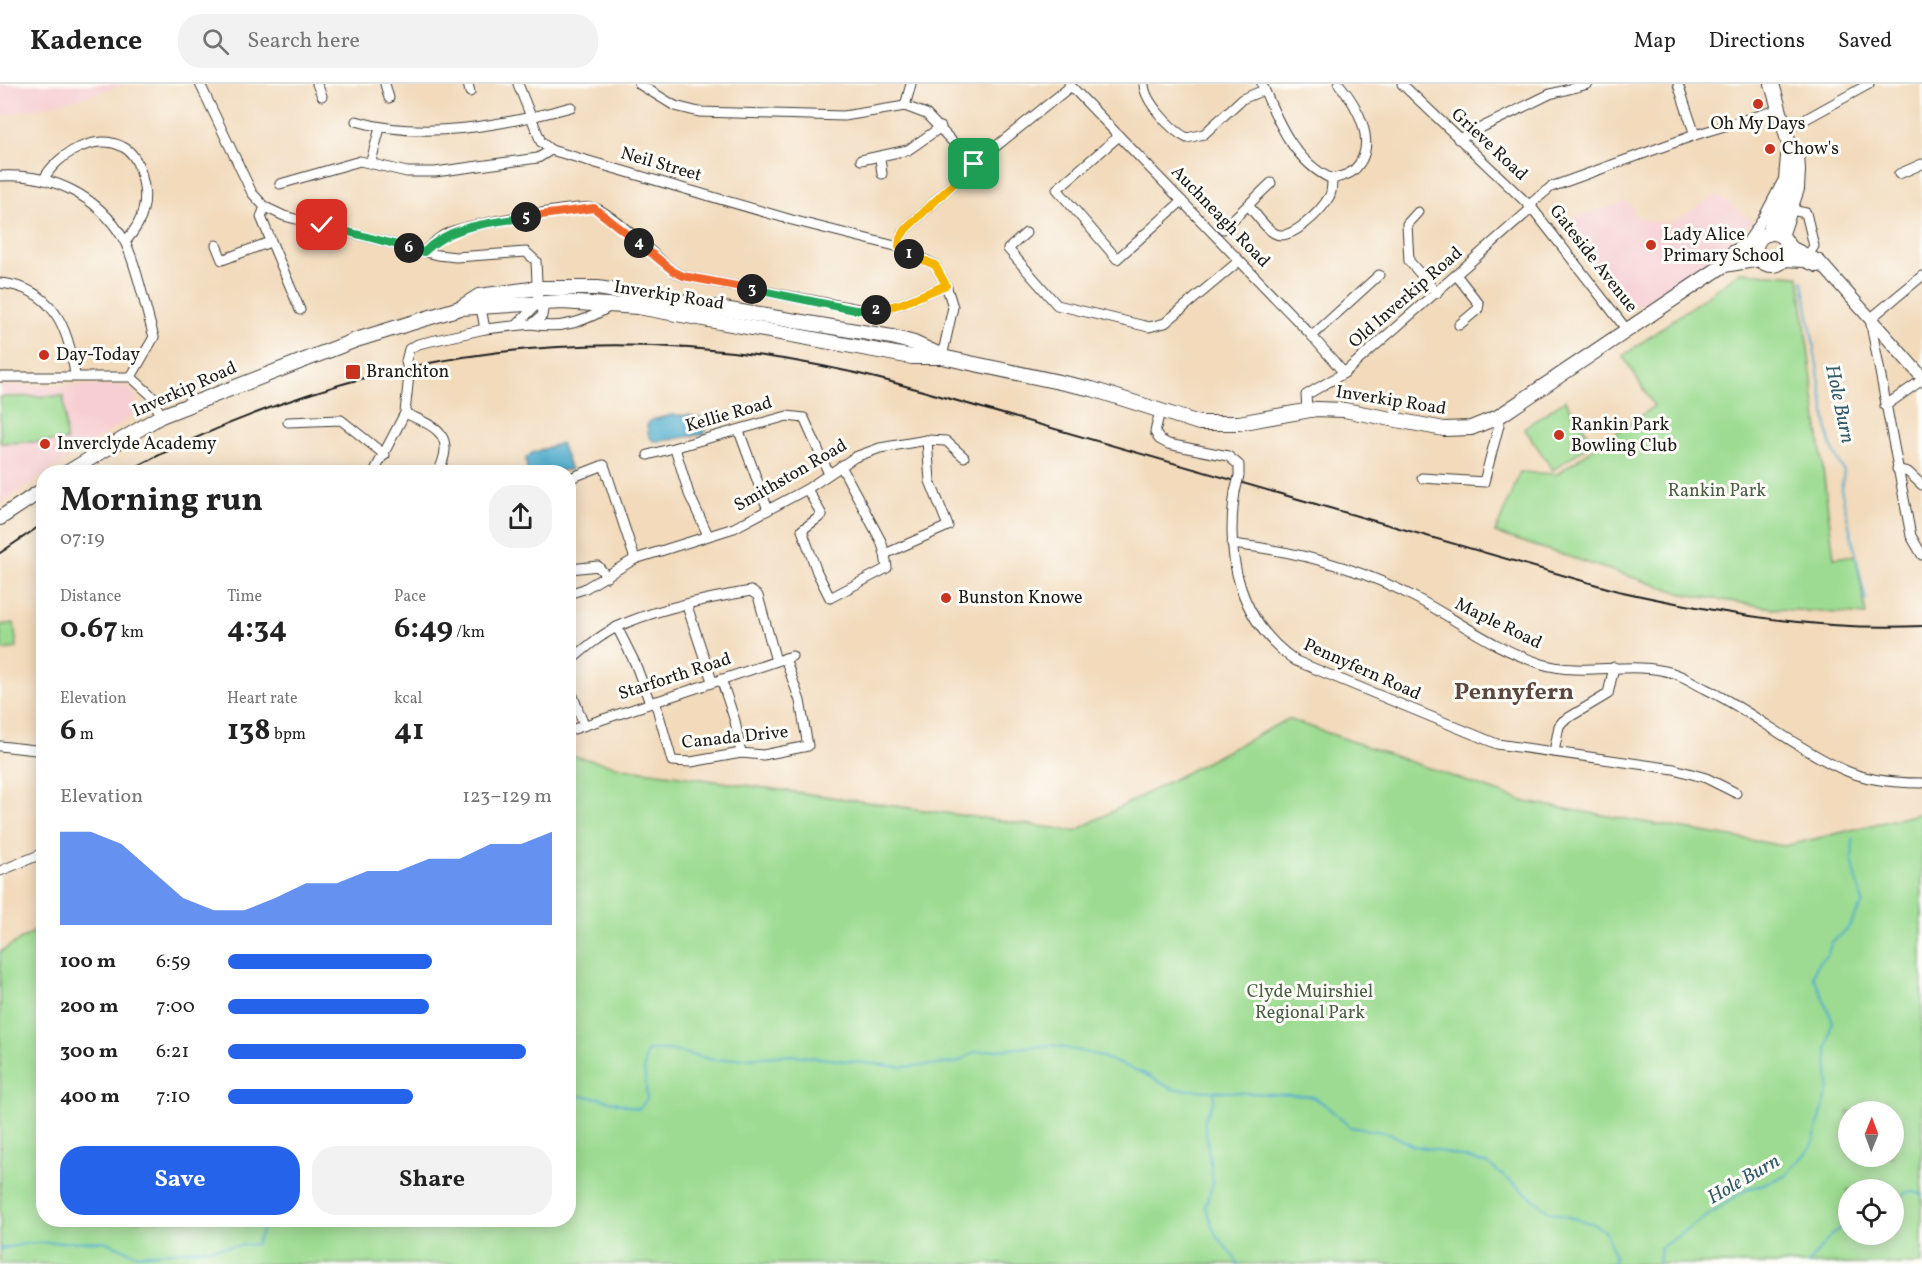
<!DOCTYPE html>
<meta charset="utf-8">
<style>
:root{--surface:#fff;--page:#f2f2f2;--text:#222;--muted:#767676;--line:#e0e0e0;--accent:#2563eb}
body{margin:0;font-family:Vollkorn,serif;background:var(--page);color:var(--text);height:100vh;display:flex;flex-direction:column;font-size:22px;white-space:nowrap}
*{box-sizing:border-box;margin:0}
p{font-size:20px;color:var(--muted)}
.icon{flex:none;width:33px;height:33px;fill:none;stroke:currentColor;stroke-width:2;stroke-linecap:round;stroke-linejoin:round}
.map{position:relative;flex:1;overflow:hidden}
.details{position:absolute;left:36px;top:381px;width:540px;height:762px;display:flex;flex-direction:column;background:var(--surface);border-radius:24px;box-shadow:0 3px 15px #0003}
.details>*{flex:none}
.needle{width:39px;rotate:1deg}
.tools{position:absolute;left:1838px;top:1017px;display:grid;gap:12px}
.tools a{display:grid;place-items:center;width:66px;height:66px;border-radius:50%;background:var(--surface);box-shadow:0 3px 15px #0003;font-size:30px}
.pin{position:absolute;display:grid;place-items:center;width:51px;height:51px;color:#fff;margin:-26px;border-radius:12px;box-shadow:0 3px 9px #0006}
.km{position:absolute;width:30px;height:30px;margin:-15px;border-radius:50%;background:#222;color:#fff;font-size:16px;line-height:30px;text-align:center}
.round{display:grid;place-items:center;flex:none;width:63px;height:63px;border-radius:24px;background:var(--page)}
.headline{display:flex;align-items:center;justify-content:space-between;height:102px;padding:0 24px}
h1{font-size:33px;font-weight:700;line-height:45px}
.figures{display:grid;grid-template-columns:repeat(3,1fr);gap:9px;height:102px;padding:6px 24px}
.figures div{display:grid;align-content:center}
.figures b{font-size:30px;font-weight:700}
.figures small{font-size:16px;font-weight:400}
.figures p{font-size:16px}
.chart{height:168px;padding:12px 24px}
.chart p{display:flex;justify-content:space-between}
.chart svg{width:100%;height:108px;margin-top:6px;fill:var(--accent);opacity:.7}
.cta{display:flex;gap:12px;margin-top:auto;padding:12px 24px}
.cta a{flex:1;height:69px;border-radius:24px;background:var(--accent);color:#fff;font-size:24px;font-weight:700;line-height:69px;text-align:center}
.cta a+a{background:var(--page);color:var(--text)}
ul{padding:0 24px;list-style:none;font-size:20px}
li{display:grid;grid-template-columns:96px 72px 1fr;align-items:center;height:45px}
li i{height:15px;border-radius:8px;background:var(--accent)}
header{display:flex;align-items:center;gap:36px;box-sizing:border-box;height:84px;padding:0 30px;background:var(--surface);border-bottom:2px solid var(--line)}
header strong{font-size:28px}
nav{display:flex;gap:33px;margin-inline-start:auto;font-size:21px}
.search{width:420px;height:54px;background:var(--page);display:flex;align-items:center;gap:15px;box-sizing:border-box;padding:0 21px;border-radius:24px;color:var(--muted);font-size:22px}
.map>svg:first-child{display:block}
</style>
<header>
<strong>Kadence</strong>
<div class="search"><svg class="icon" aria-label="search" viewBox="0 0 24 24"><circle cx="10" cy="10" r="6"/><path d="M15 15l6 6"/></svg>Search here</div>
<nav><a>Map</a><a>Directions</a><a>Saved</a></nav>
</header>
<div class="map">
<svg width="1922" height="1180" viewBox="0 0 1922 1180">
<rect width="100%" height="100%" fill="#fdfcf7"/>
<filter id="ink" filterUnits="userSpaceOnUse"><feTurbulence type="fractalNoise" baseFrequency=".0167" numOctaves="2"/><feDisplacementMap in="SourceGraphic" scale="12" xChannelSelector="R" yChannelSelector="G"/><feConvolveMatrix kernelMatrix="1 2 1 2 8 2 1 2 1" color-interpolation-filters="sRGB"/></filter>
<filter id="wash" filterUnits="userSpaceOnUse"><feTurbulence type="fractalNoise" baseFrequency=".008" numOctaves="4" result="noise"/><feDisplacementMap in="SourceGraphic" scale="24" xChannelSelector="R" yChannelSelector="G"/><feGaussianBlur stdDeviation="1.35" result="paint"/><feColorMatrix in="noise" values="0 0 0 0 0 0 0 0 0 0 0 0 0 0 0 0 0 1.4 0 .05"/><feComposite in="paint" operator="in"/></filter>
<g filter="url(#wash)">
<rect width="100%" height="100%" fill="#f2dabb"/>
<g fill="#f7cfd3">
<polygon points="0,0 124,0 82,14 0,32"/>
<polygon points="1717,111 1753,137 1707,182 1641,222 1620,221 1558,139 1628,117 1637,134 1669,140"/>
<polygon points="125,301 134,308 137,319 134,331 0,420 0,302"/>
</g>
<g fill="#9cdb91" stroke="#5c7c56" stroke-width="1.5" fill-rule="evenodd">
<polygon points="1740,188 1799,192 1834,474 1856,471 1866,531 1779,525 1684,510 1495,449 1520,388 1557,390 1654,322 1623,272"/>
<polygon points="64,312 66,357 0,359 0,313"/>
<polygon points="1565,316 1593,358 1553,386 1524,344"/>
<polygon points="14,539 17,564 2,566 0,541"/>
<path d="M1288 635 1526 718 1785 762 1922 729V1180H0V868L43 842 44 1136H568L569 671 629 685 1075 747ZM1848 1028H1893V1072H1848ZM1848 1106H1893V1150H1848Z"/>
</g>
<g fill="#4eabcc" stroke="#356474" stroke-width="1.5">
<polygon points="672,331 688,331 706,335 707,344 704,350 661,357 654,357 649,353 647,341 651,336"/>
<polygon points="561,359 571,386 527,388 526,374 532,369"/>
</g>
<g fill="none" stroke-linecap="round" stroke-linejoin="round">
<g stroke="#4eabcc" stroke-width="2">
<polyline points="1803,197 1830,360 1844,388 1841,405 1866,517"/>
<polyline points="1214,1009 1214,1017 1204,1036 1213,1099 1205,1122 1215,1149 1239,1180"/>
<polyline points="568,1011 599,1014 639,1025 647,1015 644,984 646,968 651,966 670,966 714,976 792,971 902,983 956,979 975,968 1052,961 1097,971 1143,989 1172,1005 1310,1012 1323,1019 1350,1043 1389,1049 1413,1062 1433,1065 1488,1080 1550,1128 1594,1140 1606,1148 1615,1174 1612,1180"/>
<path d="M1893 1118C1903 1109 1909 1104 1922 1111"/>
<polyline points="0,1165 30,1159 104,1157 138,1171 256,1160 267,1136"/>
<polyline points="1658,1180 1660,1164 1744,1107 1785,1092 1812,1062 1829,1004 1827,966 1832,935 1813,891 1818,879 1828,870 1831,859 1848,844 1863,819 1852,777 1853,755"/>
<polyline points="1808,1180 1831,1151 1848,1137"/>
</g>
</g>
</g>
<g filter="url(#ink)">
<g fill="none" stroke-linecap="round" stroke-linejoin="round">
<g stroke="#3c3834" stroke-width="11">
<g id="minor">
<polyline points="200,0 252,109 265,123 284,132 438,171 456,173 526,168 536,177 538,219"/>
<polyline points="317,0 322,12"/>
<polyline points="385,0 389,14"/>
<polyline points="468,0 470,8"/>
<polyline points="518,0 541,58 551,66"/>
<polyline points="639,0 675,22 699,28 844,32 905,22 926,30 974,80"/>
<polyline points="1069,0 1312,252 1344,289"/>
<path d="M1144 0C1144 17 1172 47 1187 54L1204 50 1242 15 1264 6"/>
<path d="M1262 0C1277 36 1294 78 1332 95 1339 93 1349 91 1354 86 1380 61 1357 21 1339 0"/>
<polyline points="1402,0 1532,124 1627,246"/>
<polyline points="1678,0 1695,51"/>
<polyline points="905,22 911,0"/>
<path d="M356 37C422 57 505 41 571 23"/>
<polyline points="1786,46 1869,0"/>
<polyline points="1119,52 1057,105 1117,175 1182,117"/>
<polyline points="1458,55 1550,10 1588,0"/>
<polyline points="880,74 882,90"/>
<polyline points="861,76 908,66 941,43"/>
<polyline points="371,77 380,44"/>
<polyline points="1899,90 1922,80"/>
<path d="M0 92C51 89 98 111 124 156 136 178 146 227 154 253L131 293"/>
<path d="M44 95C56 71 95 48 123 63 141 72 148 108 143 126 141 138 133 149 125 158"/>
<polyline points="280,100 360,77 407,88 435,88 538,74 551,66 792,136 899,163 935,181 946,201 953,223 942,273"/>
<path d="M1248 121C1256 130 1264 143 1274 149 1290 159 1321 127 1329 113 1332 109 1332 101 1332 95"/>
<polyline points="1529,121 1551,103 1695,51 1780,25"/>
<polyline points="265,123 261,133 300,226"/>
<polyline points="1791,126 1806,129 1814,162 1809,170"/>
<polyline points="1418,128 1407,140 1409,177 1437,209"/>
<polyline points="1223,145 1271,99"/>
<polyline points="1026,149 1008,165 1057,221 1149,243 1165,239 1239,177"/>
<polyline points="216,161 222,176 270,158"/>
<polyline points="1745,161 1762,136 1782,98"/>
<polyline points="899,163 900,154 906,145 974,80 1071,2"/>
<path d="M424 168C433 159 441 151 453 147 471 141 579 120 594 124 610 127 657 174 673 187L683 192 869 227 901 220 946 201"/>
<polyline points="1457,192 1479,220 1478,225 1459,241"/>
<polyline points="1922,192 1870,235 1911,452 1922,471"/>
<path d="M0 199C53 204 69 244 75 291"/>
<polyline points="481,224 485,245"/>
<polyline points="518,240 538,219"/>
<path d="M532 240C562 246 586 237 611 222"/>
<polyline points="1312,252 1379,191"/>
<polyline points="406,277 409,265 418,260 485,245 532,240 542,232 543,226 538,219"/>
<polyline points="0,293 131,293 151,311 161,332"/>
<polyline points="1885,322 1922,296"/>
<polyline points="1307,325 1306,311 1344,289 1532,124"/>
<polyline points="1160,327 1155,348 1159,355 1168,360 1228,372 1239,381 1239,392"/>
<path d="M405 329C436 343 457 351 438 388"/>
<polyline points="288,338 341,336 385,371"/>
<polyline points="739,347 768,426"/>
<polyline points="675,364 689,410 708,451"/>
<polyline points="648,371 787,332 804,334 829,390"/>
<polyline points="841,382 881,457 885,470"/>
<polyline points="1897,385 1908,388 1922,401"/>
<polyline points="374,388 405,329 409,291"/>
<polyline points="1422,394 1484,398 1499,341 1498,333"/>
<polyline points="568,395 604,381 635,475"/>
<polyline points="807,405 822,431 802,446 817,488 830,514 887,484 885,470 948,442 930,397 927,356"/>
<path d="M1235 408C1225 473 1239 538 1296 577L1497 660 1674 685 1706 694 1736 709"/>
<path d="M1232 460C1295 467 1361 484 1418 515 1460 538 1495 565 1542 580 1583 593 1631 576 1673 589 1684 592 1695 600 1706 605 1753 628 1794 663 1842 685 1867 697 1896 699 1922 699"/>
<polyline points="568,480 571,485 598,482 607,493"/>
<polyline points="568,510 584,505 635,475 734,444 807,405 855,373 880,364 927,356 946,357 964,373"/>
<polyline points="687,522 712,597"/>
<polyline points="617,543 635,579 650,619"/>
<path d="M568 579C584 565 599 552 617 543 655 525 709 514 751 507L758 512 776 577"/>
<polyline points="721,595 735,637 741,669"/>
<polyline points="568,599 584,641"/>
<polyline points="655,617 672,677 691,678 741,669 763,671 808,662 800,617 785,574"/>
<polyline points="568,647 792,572"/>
<polyline points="0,662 44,667"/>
<polyline points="1554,668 1559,642 1563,637 1608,610 1614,583"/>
<polyline points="0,787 44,769"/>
</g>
</g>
<g stroke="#3c3834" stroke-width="14">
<g id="major">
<polyline points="1787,161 1819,177 1922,293"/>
<polyline points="1783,176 1805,177 1817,182"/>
</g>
</g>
<g stroke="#3c3834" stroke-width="16">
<g id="highway">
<polyline points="1772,0 1789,60 1797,72 1798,86 1797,105 1781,152"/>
<circle cx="1772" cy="165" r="16"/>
<polyline points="1768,150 1785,107 1789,60"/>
<polyline points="1724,181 1760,175"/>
<polyline points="460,224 562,218 638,223 912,273 942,273 1092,305 1199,339 1239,339 1316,325 1344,326 1444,345 1471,344 1498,333 1724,181 1733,169 1759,156"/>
<polyline points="68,388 161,332 356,256 460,224 479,212 538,204 598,204 892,253 914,259 938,270"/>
<polyline points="0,434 44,405"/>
</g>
</g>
<use href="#minor" stroke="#fff" stroke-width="9"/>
<use href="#major" stroke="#fff" stroke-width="12"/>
<use href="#highway" stroke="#fff" stroke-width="14"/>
<g stroke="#1c1c1c" stroke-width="2">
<path d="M126 388C371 259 619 228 888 297L1618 507C1718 529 1819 547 1922 542"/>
<polyline points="0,469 44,439"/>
</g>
<g stroke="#3c3834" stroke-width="11" stroke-linecap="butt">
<g id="minor-bridge">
<polyline points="406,277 409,291"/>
<polyline points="1235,408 1239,392"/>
</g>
</g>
<use href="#minor-bridge" stroke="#fff" stroke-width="9"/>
</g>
</g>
<g fill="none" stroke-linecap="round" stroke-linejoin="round" filter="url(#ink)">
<g stroke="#fff" stroke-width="12">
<polyline id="split-1" points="909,170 899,163 900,154 906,145 974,80"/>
</g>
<g stroke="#fff" stroke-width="12">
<polyline id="split-2" points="876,226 901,220 946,201 935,181 909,170"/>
</g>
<g stroke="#fff" stroke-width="12">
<polyline id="split-3" points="752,205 855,226 876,226"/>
</g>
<g stroke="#fff" stroke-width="12">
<polyline id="split-4" points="639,159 673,187 683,192 752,205"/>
</g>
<g stroke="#fff" stroke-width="12">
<polyline id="split-5" points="526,133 594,124 639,159"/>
</g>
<g stroke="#fff" stroke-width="12">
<path id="split-6" d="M409 164 424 168C452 140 488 140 526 133"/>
</g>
<g stroke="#fff" stroke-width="12">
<polyline id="split-7" points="322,141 409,164"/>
</g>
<use href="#split-1" stroke="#f5b400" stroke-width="8"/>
<use href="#split-2" stroke="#f5b400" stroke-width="8"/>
<use href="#split-3" stroke="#22a559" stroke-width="8"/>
<use href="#split-4" stroke="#f0652b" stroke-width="8"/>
<use href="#split-5" stroke="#f0652b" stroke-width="8"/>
<use href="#split-6" stroke="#22a559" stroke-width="8"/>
<use href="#split-7" stroke="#22a559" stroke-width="8"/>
</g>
<g fill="#c8321e" stroke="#fdfcf7" stroke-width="2">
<circle cx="1758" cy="20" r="6"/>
<circle cx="1770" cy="65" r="6"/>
<circle cx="1651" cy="161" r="6"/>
<circle cx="44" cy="271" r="6"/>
<rect x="345" y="280" width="16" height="16" rx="3"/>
<circle cx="1559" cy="351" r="6"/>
<circle cx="45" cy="360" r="6"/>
<circle cx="946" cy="514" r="6"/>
</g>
<g text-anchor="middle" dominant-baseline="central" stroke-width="6" stroke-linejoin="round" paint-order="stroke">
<g font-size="18" fill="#1c1c1c" stroke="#fdfcf7" text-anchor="start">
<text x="1758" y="40" text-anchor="middle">Oh My Days</text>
<text x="1782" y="65">Chow's</text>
<text x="1663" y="151">Lady Alice<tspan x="1663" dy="21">Primary School</tspan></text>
<text x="56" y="271">Day-Today</text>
<text x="366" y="288">Branchton</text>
<text x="1571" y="341">Rankin Park<tspan x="1571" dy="21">Bowling Club</tspan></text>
<text x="57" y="360">Inverclyde Academy</text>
<text x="958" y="514">Bunston Knowe</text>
</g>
<g font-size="18" fill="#1c1c1c" stroke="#fdfcf7">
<text transform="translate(1489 61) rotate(43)">Grieve Road</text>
<text transform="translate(661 81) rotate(16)">Neil Street</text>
<text transform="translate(1220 133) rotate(46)">Auchneagh Road</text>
<text transform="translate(1593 175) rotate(52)">Gateside Avenue</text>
<text transform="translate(669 212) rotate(9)">Inverkip Road</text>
<text transform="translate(1406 214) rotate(-41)">Old Inverkip Road</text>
<text transform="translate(185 306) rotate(-24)">Inverkip Road</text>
<text transform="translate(1391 317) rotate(9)">Inverkip Road</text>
<text transform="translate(729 331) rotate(-16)">Kellie Road</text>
<text transform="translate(791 392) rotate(-30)">Smithston Road</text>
<text transform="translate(1498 540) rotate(26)">Maple Road</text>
<text transform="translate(1362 586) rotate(24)">Pennyfern Road</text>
<text transform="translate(675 593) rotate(-18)">Starforth Road</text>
<text transform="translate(735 654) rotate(-6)">Canada Drive</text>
</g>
<g font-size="18" fill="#495f45" stroke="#fdfcf7">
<text x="1717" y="407">Rankin Park</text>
<text x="1310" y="908">Clyde Muirshiel<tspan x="1310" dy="21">Regional Park</tspan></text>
</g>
<g font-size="20" font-style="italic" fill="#325c6b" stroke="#fdfcf7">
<text transform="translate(1839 320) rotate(78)">Hole Burn</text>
<text transform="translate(1744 1096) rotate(-30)">Hole Burn</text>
</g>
<g font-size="24" font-weight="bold" fill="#5b4740" stroke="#fdfcf7">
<text x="1514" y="609">Pennyfern</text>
</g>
</g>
</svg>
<div class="tools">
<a><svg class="needle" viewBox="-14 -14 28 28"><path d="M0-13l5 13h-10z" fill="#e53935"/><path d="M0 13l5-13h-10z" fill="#767676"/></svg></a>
<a><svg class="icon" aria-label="locate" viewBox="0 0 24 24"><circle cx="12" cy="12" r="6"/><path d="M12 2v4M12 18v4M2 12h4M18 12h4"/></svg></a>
</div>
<div class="pin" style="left:974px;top:80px;background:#1e9e55"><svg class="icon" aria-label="arrive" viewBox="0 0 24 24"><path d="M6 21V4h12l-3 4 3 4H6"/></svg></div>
<div class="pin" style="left:322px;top:141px;background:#d93025"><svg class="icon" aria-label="check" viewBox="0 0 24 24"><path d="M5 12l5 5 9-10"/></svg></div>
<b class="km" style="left:909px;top:170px">1</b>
<b class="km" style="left:876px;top:226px">2</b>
<b class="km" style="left:752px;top:205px">3</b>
<b class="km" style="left:639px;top:159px">4</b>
<b class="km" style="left:526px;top:133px">5</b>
<b class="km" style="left:409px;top:164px">6</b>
<section class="details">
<div class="headline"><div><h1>Morning run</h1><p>07:19</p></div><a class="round"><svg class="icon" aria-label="share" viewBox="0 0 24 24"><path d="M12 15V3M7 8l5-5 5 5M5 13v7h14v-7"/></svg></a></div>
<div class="figures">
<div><p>Distance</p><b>0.67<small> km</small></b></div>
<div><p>Time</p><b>4:34</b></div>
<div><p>Pace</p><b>6:49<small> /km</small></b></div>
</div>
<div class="figures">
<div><p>Elevation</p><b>6<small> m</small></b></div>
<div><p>Heart rate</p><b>138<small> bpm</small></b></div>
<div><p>kcal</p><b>41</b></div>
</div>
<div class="chart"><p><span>Elevation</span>123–129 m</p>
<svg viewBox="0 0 160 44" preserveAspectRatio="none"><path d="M0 44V6L10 6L20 11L30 22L40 33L50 38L60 38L70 33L80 27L90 27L100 22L110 22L120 17L130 17L140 11L150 11L160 6V44z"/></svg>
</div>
<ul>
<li><b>100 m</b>6:59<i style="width:63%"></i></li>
<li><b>200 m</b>7:00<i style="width:62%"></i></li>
<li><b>300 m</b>6:21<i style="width:92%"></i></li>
<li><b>400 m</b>7:10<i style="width:57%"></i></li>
</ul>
<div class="cta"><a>Save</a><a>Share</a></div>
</section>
</div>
